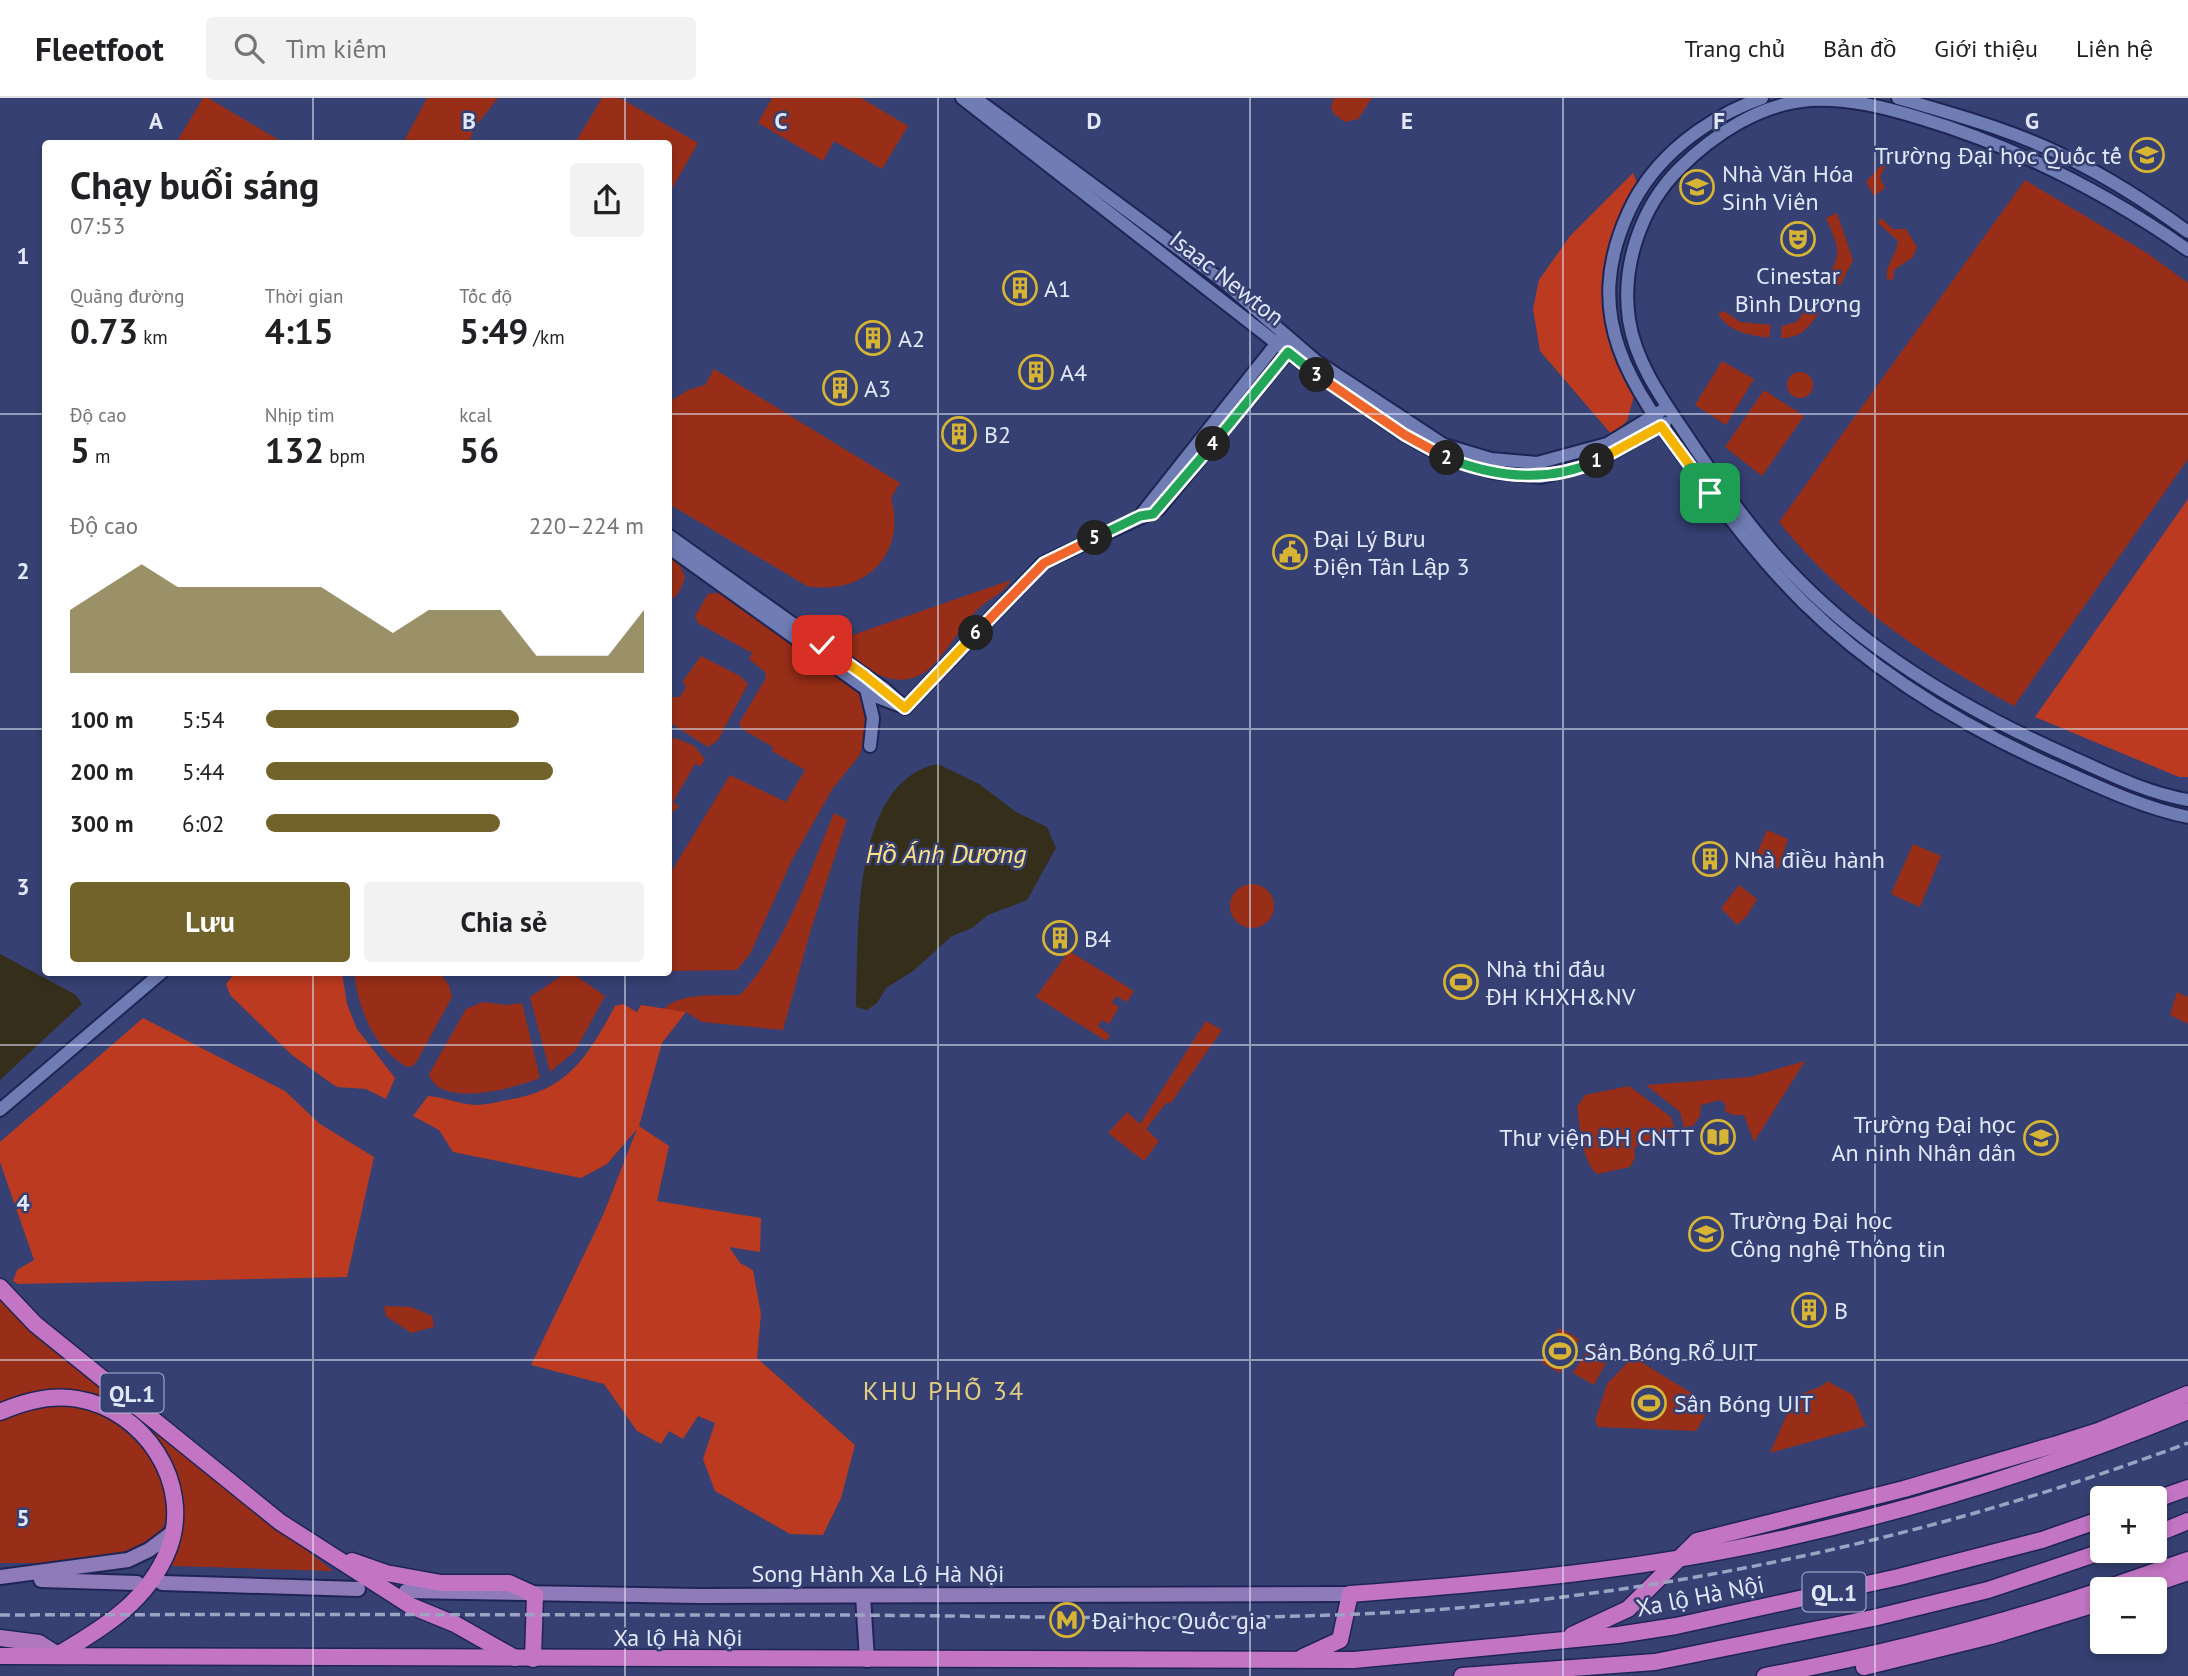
<!DOCTYPE html>
<html lang="vi">
<meta charset="utf-8">
<style>
:root{--surface:#fff;--page:#f2f2f2;--text:#202124;--muted:#757577;--line:#e0e0e0;--accent:#72632b}
body{margin:0;font-family:"PT Sans",sans-serif;background:var(--page);color:var(--text);height:100vh;display:flex;flex-direction:column;font-size:26px;white-space:nowrap}
*{box-sizing:border-box;margin:0}
p{font-size:23px;color:var(--muted)}
.icon{flex:none;width:38px;height:38px;fill:none;stroke:currentColor;stroke-width:2;stroke-linecap:round;stroke-linejoin:round}
.map{position:relative;flex:1;overflow:hidden}
.drawer{position:absolute;left:42px;top:42px;width:630px;height:836px;display:flex;flex-direction:column;background:var(--surface);border-radius:7px;box-shadow:0 4px 10px #0003}
.drawer>*{flex:none}
.buttons{position:absolute;left:2090px;top:1388px;display:grid;gap:14px}
.buttons a{display:grid;place-items:center;width:77px;height:77px;border-radius:7px;background:var(--surface);box-shadow:0 4px 10px #0003;font-size:35px}
.pin{position:absolute;display:grid;place-items:center;width:60px;height:60px;color:#fff;margin:-30px;border-radius:14px;box-shadow:0 4px 10px #0006}
.km{position:absolute;width:35px;height:35px;margin:-18px;border-radius:50%;background:#222;color:#fff;font-size:19px;line-height:35px;text-align:center}
.round{display:grid;place-items:center;flex:none;width:74px;height:74px;border-radius:7px;background:var(--page)}
.head{display:flex;align-items:center;justify-content:space-between;height:119px;padding:0 28px}
h1{font-size:38px;font-weight:800;line-height:52px}
.figures{display:grid;grid-template-columns:repeat(3,1fr);gap:10px;height:119px;padding:7px 28px}
.figures div{display:grid;align-content:center}
.figures b{font-size:35px;font-weight:800}
.figures small{font-size:19px;font-weight:400}
.figures p{font-size:19px}
.chart{height:196px;padding:14px 28px}
.chart p{display:flex;justify-content:space-between}
.chart svg{width:100%;height:126px;margin-top:7px;fill:var(--accent);opacity:.7}
.action{display:flex;gap:14px;margin-top:auto;padding:14px 28px}
.action a{flex:1;height:80px;border-radius:7px;background:var(--accent);color:#fff;font-size:28px;font-weight:800;line-height:80px;text-align:center}
.action a+a{background:var(--page);color:var(--text)}
ul{padding:0 28px;list-style:none;font-size:23px}
li{display:grid;grid-template-columns:112px 84px 1fr;align-items:center;height:52px}
li i{height:18px;border-radius:9px;background:var(--accent)}
header{display:flex;align-items:center;gap:42px;box-sizing:border-box;height:98px;padding:0 35px;background:var(--surface);border-bottom:2px solid var(--line)}
header strong{font-size:33px}
nav{display:flex;gap:38px;margin-inline-start:auto;font-size:24px}
.search{width:490px;height:63px;background:var(--page);display:flex;align-items:center;gap:18px;box-sizing:border-box;padding:0 24px;border-radius:7px;color:var(--muted);font-size:26px}
.map>svg:first-child{display:block}
</style>
<header>
<strong>Fleetfoot</strong>
<div class="search"><svg class="icon" aria-label="search" viewBox="0 0 24 24"><circle cx="10" cy="10" r="6"/><path d="M15 15l6 6"/></svg>Tìm kiếm</div>
<nav><a>Trang chủ</a><a>Bản đồ</a><a>Giới thiệu</a><a>Liên hệ</a></nav>
</header>
<div class="map">
<svg width="2188" height="1578" viewBox="0 0 2188 1578">
<rect width="100%" height="100%" fill="#364072"/>
<g fill="#982e18">
<polygon points="203,0 208,0 284,45 176,45"/>
<polygon points="427,0 498,0 474,30 469,45 403,45"/>
<polygon points="602,0 620,0 698,45 669,96 668,46 575,45"/>
<polygon points="772,0 861,0 908,28 882,71 834,43 823,63 758,25"/>
<polygon points="1334,0 1372,0 1358,21 1345,24 1334,16 1331,9"/>
<polygon points="1891,56 1901,57 1888,61 1880,80 1885,90 1874,98 1866,84"/>
<path d="M2025 82 2147 155 2188 185V361L2014 608C1927 561 1841 502 1779 424Z"/>
<path d="M1837 115 1853 162 1840 188 1827 179C1844 154 1837 147 1826 120Z"/>
<path d="M1881 120 1893 131H1906L1917 149 1913 159 1894 172 1893 182 1887 181C1885 167 1896 158 1898 143L1878 125Z"/>
<path d="M1809 208 1819 215C1808 230 1801 240 1781 240L1782 228 1796 224Z"/>
<path d="M1724 213 1740 224 1771 227 1769 240C1748 236 1730 235 1718 216Z"/>
<polygon points="1722,263 1754,281 1726,327 1695,307"/>
<path d="M714 271 900 385 891 400C907 457 864 498 807 488L669 406V304L688 292 705 287Z"/>
<circle cx="1800" cy="287" r="13"/>
<polygon points="1764,292 1804,318 1762,378 1725,349"/>
<polygon points="668,454 678,461 685,480 678,496 669,503"/>
<path d="M1011 482C1004 495 990 500 979 510 961 528 949 551 931 569 901 597 865 574 844 548V540Z"/>
<polygon points="723,494 857,590 865,601 867,638 859,658 833,690 792,762 750,856 737,872 669,873 668,779 730,677 786,704 805,672 772,653 773,649 742,631 739,625 766,580 765,574 749,561 752,555 698,525 695,518 708,496"/>
<polygon points="701,558 740,578 748,586 718,642 708,649 669,624 669,605 672,599 680,599 686,589 683,583"/>
<polygon points="676,640 694,648 705,661 701,668 695,666 673,704 679,708 673,714 669,713 668,641"/>
<path d="M834 715 847 722 811 831 783 932 702 924 686 914 664 911C679 894 719 898 740 897 786 847 808 777 834 715Z"/>
<polygon points="1767,732 1788,741 1778,771 1756,758"/>
<polygon points="1913,746 1941,758 1920,809 1891,796"/>
<circle cx="1252" cy="808" r="22"/>
<polygon points="1739,787 1757,801 1747,818 1737,827 1721,810"/>
<polygon points="1069,853 1134,893 1127,904 1116,898 1112,905 1119,909 1109,926 1102,922 1098,928 1110,937 1106,943 1036,899"/>
<path d="M440 875 449 887 452 899 417 963 413 968 407 969C373 950 359 911 354 876Z"/>
<polygon points="564,876 578,879 605,898 575,953 550,974 530,899"/>
<polygon points="2177,894 2188,899 2188,926 2170,917"/>
<path d="M483 904 507 907 522 905 540 980C517 989 440 1012 429 976L466 911Z"/>
<polygon points="1206,923 1222,932 1171,1005 1166,1005 1146,1031 1159,1043 1144,1063 1108,1035 1127,1014 1140,1026"/>
<polygon points="1805,963 1754,1044 1744,1017 1733,1017 1725,1013 1725,1006 1720,1002 1701,1007 1700,1018 1694,1027 1684,1030 1680,1014 1646,987 1750,979"/>
<path d="M1629 988 1671 1019 1677 1038 1642 1044 1634 1050 1635 1059 1630 1069 1597 1076C1582 1064 1580 1027 1577 1009L1585 997Z"/>
<path d="M0 1199 243 1402 333 1473 172 1468C187 1429 190 1365 151 1337 137 1327 117 1321 101 1314 54 1294 50 1285 0 1307Z"/>
<polygon points="384,1208 411,1209 432,1218 434,1229 411,1235 386,1218"/>
<polygon points="1559,1230 1579,1241 1560,1275 1541,1264"/>
<polygon points="1591,1246 1610,1257 1594,1287 1573,1275"/>
<polygon points="1633,1259 1701,1301 1705,1318 1696,1333 1598,1329 1595,1323 1607,1286"/>
<path d="M1827 1283 1853 1297 1866 1328 1770 1355 1793 1302C1803 1291 1818 1294 1827 1283Z"/>
<path d="M45 1307C67 1308 88 1309 108 1321 153 1347 202 1424 134 1454 105 1467 34 1465 0 1465V1322L16 1313Z"/>
</g>
<g fill="#bb3a20">
<polygon points="1633,75 1639,90 1611,185 1614,234 1634,298 1627,323 1612,337 1540,253 1533,211 1539,182 1570,138"/>
<polygon points="2188,401 2188,679 2179,679 2035,619"/>
<polygon points="235,875 342,875 347,906 357,931 395,980 386,1001 366,991 337,989 328,983 292,957 230,897 226,886"/>
<path d="M623 906 637 914 641 907 686 914 662 945 639 1028 669 1048 657 1103 761 1120 760 1154 729 1149 740 1165 753 1172 761 1216 757 1260 855 1347 841 1400 823 1437 790 1436 715 1393 703 1361 715 1325 698 1318 683 1341 669 1333 661 1346 637 1333 604 1286 531 1267 604 1115 637 1031 607 1066 581 1080 453 1054 439 1032 413 1018 428 998C444 999 459 1006 475 1007 486 1007 497 1004 507 1002 568 993 588 958 615 908Z"/>
<polygon points="143,920 285,993 320,1026 374,1059 347,1179 18,1186 13,1183 17,1172 34,1162 0,1064 0,1044"/>
</g>
<g fill="#352e1a">
<path d="M938 666 979 686 1016 714 1047 729 1056 750 1027 802 988 817 972 830 952 838 913 873 886 890 877 905 867 912 856 909C859 841 849 683 938 666Z"/>
<polygon points="0,856 76,897 82,906 0,982"/>
</g>
<g fill="none" stroke-linecap="round" stroke-linejoin="round">
<g stroke="#1e2554" stroke-width="16">
<g id="tertiary">
<polyline points="962,0 1311,272 1405,337 1439,356 1492,374 1541,379 1596,364 1665,325"/>
<polyline points="975,0 1224,184 1316,263 1444,347 1491,361 1537,365 1607,346 1661,313"/>
<path d="M1762 0C1706 20 1654 59 1629 113 1580 219 1630 287 1692 370 1726 416 1762 463 1803 504 1877 577 1971 633 2066 674 2106 692 2145 710 2188 719"/>
<path d="M1898 0C1956 17 2016 33 2070 61 2111 81 2151 107 2188 134"/>
<path d="M2188 152C2105 94 2017 49 1920 20 1884 9 1848 0 1810 2 1760 6 1714 36 1679 71 1641 109 1621 168 1629 222 1636 267 1665 305 1689 341 1720 387 1751 432 1789 472 1866 554 1967 613 2069 658 2107 675 2146 695 2188 702"/>
<polyline points="1140,418 1280,241"/>
<polyline points="668,437 886,592 905,610"/>
<polyline points="668,449 877,599 898,607"/>
<polyline points="866,591 873,620 870,648"/>
<polyline points="905,610 1043,465 1159,411 1292,249"/>
<polyline points="0,1012 161,875"/>
</g>
</g>
<g stroke="#1e2554" stroke-width="18">
<g id="secondary">
<polyline points="0,1479 128,1462 149,1452 173,1434"/>
<polyline points="41,1482 137,1485"/>
<polyline points="162,1485 358,1491"/>
<polyline points="406,1493 699,1498 1350,1496"/>
<polyline points="863,1498 867,1562"/>
</g>
</g>
<g stroke="#1e2554" stroke-width="19">
<polyline id="primary" points="0,1540 39,1545 58,1557"/>
</g>
<g stroke="#1e2554" stroke-width="19">
<g id="trunk">
<polyline points="0,1189 35,1226 280,1424 411,1508 455,1526 515,1560"/>
<path d="M0 1314C25 1303 51 1296 78 1301 144 1312 193 1385 169 1450 149 1502 105 1529 59 1556"/>
<polyline points="2154,1402 2188,1390"/>
<polyline points="2154,1437 2188,1423"/>
<polyline points="352,1463 386,1475 441,1485 509,1485 535,1497 533,1561"/>
<polyline points="2104,1491 2188,1462"/>
<polyline points="2139,1491 2188,1474"/>
<polyline points="1572,1537 1628,1511 1697,1443 1904,1391 2054,1347 2101,1332 2188,1296"/>
<polyline points="0,1558 1354,1562 1618,1537 1676,1528 1899,1479 2042,1442 2102,1421"/>
<path d="M1303 1559 1340 1542 1350 1496C1497 1485 1646 1472 1790 1439 1927 1408 2059 1366 2188 1313"/>
<polyline points="1864,1569 1991,1538 2102,1504"/>
<polyline points="1462,1578 1655,1564 1873,1520 1988,1492 2107,1452"/>
<path d="M1765 1578C1879 1557 1992 1529 2102 1492"/>
</g>
</g>
<use href="#tertiary" stroke="#707db4" stroke-width="12"/>
<use href="#secondary" stroke="#8f7aba" stroke-width="14"/>
<use href="#primary" stroke="#ae77c0" stroke-width="16"/>
<use href="#trunk" stroke="#c375c4" stroke-width="16"/>
<path stroke="#9ba2c2" stroke-width="3.5" stroke-dasharray="10 5" stroke-linecap="butt" d="M0 1517C281 1516 562 1517 844 1517 1038 1518 1238 1525 1432 1512 1689 1493 1947 1435 2188 1345"/>
</g>
<g fill="none" stroke-linecap="round" stroke-linejoin="round">
<g stroke="#fff" stroke-width="14">
<polyline id="split-1" points="1597,363 1661,328 1710,395"/>
</g>
<g stroke="#fff" stroke-width="14">
<path id="split-2" d="M1447 360C1497 380 1548 385 1597 363"/>
</g>
<g stroke="#fff" stroke-width="14">
<polyline id="split-3" points="1317,277 1405,337 1447,360"/>
</g>
<g stroke="#fff" stroke-width="14">
<polyline id="split-4" points="1213,346 1288,254 1317,277"/>
</g>
<g stroke="#fff" stroke-width="14">
<polyline id="split-5" points="1095,440 1140,418 1153,416 1213,346"/>
</g>
<g stroke="#fff" stroke-width="14">
<polyline id="split-6" points="976,535 1044,465 1095,440"/>
</g>
<g stroke="#fff" stroke-width="14">
<polyline id="split-7" points="864,577 905,610 976,535"/>
</g>
<g stroke="#fff" stroke-width="14">
<polyline id="split-8" points="822,547 864,577"/>
</g>
<use href="#split-1" stroke="#f5b400" stroke-width="9"/>
<use href="#split-2" stroke="#22a559" stroke-width="9"/>
<use href="#split-3" stroke="#f0652b" stroke-width="9"/>
<use href="#split-4" stroke="#22a559" stroke-width="9"/>
<use href="#split-5" stroke="#22a559" stroke-width="9"/>
<use href="#split-6" stroke="#f0652b" stroke-width="9"/>
<use href="#split-7" stroke="#f5b400" stroke-width="9"/>
<use href="#split-8" stroke="#f5b400" stroke-width="9"/>
</g>
<path fill="none" stroke="#e2e7fa" stroke-width="2" stroke-opacity="0.55" d="M313 0V46M625 0V46M938 0V1578M1250 0V1578M1563 0V1578M1875 0V1578M0 316H46M668 316H2188M0 631H46M668 631H2188M313 875V1578M625 875V1578M0 947H2188M0 1262H2188"/>
<defs>
<g id="university-ring" transform="scale(1.75)"><circle r="9.5" fill="#364072" stroke="#d7b434" stroke-width="1.5"/><path d="M0-5L7-2L0 1L-7-2ZM-4 1L0 2.5L4 1V4Q0 6-4 4Z" fill="#d7b434"/></g>
<g id="theatre-ring" transform="scale(1.75)"><circle r="9.5" fill="#364072" stroke="#d7b434" stroke-width="1.5"/><path d="M-5-5.5Q0-4 5-5.5V0Q5 5 0 6Q-5 5-5 0ZM-3.3-2.5H-1v1.5H-3.3ZM1-2.5H3.3v1.5H1ZM-2.8 1Q0 5.5 2.8 1Z" fill="#d7b434"/></g>
<g id="building-ring" transform="scale(1.75)"><circle r="9.5" fill="#364072" stroke="#d7b434" stroke-width="1.5"/><path d="M-4-6H4V6H1V3H-1V6H-4ZM-2.5-4.3h1.7v1.8h-1.7ZM.8-4.3h1.7v1.8H.8ZM-2.5-1h1.7V.8h-1.7ZM.8-1h1.7V.8H.8Z" fill="#d7b434"/></g>
<g id="civic-ring" transform="scale(1.75)"><circle r="9.5" fill="#364072" stroke="#d7b434" stroke-width="1.5"/><path d="M-.6-6.5H3V-4.5H.6V-3L4-1V1h2V6H-6V1h2V-1L-.6-3ZM-1.2 2.5V6h2.4V2.5Z" fill="#d7b434"/></g>
<g id="stadium-ring" transform="scale(1.75)"><circle r="9.5" fill="#364072" stroke="#d7b434" stroke-width="1.5"/><path d="M0-5a6.5 5 0 1 0 0 10a6.5 5 0 1 0 0-10ZM-3.5-1.8h7v3.6h-7Z" fill="#d7b434"/></g>
<g id="library-ring" transform="scale(1.75)"><circle r="9.5" fill="#364072" stroke="#d7b434" stroke-width="1.5"/><path d="M-6-4Q-3-5.5-.7-3.5V5Q-3 3-6 4ZM6-4Q3-5.5 .7-3.5V5Q3 3 6 4Z" fill="#d7b434"/></g>
<g id="metro-ring" transform="scale(1.75)"><circle r="9.5" fill="#364072" stroke="#d7b434" stroke-width="1.5"/><path d="M-5.5 5V-5H-3L0 0L3-5H5.5V5H3V-.5L0 4L-3-.5V5Z" fill="#d7b434"/></g>
</defs>
<g fill-rule="evenodd">
<use href="#university-ring" x="2147" y="57"/>
<use href="#university-ring" x="1697" y="89"/>
<use href="#theatre-ring" x="1798" y="141"/>
<use href="#building-ring" x="1020" y="190"/>
<use href="#building-ring" x="873" y="240"/>
<use href="#building-ring" x="1036" y="274"/>
<use href="#building-ring" x="840" y="290"/>
<use href="#building-ring" x="959" y="336"/>
<use href="#civic-ring" x="1290" y="454"/>
<use href="#building-ring" x="1710" y="761"/>
<use href="#building-ring" x="1060" y="840"/>
<use href="#stadium-ring" x="1461" y="884"/>
<use href="#library-ring" x="1718" y="1039"/>
<use href="#university-ring" x="2041" y="1040"/>
<use href="#university-ring" x="1706" y="1136"/>
<use href="#building-ring" x="1809" y="1212"/>
<use href="#stadium-ring" x="1560" y="1253"/>
<use href="#stadium-ring" x="1649" y="1305"/>
<use href="#metro-ring" x="1067" y="1522"/>
</g>
<g text-anchor="middle" dominant-baseline="central" stroke-width="5" stroke-linejoin="round" paint-order="stroke">
<g fill="#364072" stroke="#aeb5d1" stroke-width="2">
<rect x="100.5" y="1275.5" width="63" height="39" rx="5"/>
<rect x="1802.5" y="1474.5" width="63" height="39" rx="5"/>
</g>
<g font-size="23" font-weight="bold" fill="#e2e7fa">
<text x="132" y="1295">QL.1</text>
<text x="1834" y="1494">QL.1</text>
</g>
<g font-size="24" fill="#e2e7fa" stroke="#364072" text-anchor="start">
<text x="2122" y="57" text-anchor="end">Trường Đại học Quốc tế</text>
<text x="1722" y="75">Nhà Văn Hóa<tspan x="1722" dy="28">Sinh Viên</tspan></text>
<text x="1798" y="177" text-anchor="middle">Cinestar<tspan x="1798" dy="28">Bình Dương</tspan></text>
<text x="1044" y="190">A1</text>
<text x="898" y="240">A2</text>
<text x="1060" y="274">A4</text>
<text x="864" y="290">A3</text>
<text x="984" y="336">B2</text>
<text x="1314" y="440">Đại Lý Bưu<tspan x="1314" dy="28">Điện Tân Lập 3</tspan></text>
<text x="1734" y="761">Nhà điều hành</text>
<text x="1084" y="840">B4</text>
<text x="1486" y="870">Nhà thi đấu<tspan x="1486" dy="28">ĐH KHXH&amp;NV</tspan></text>
<text x="2016" y="1026" text-anchor="end">Trường Đại học<tspan x="2016" dy="28">An ninh Nhân dân</tspan></text>
<text x="1694" y="1039" text-anchor="end">Thư viện ĐH CNTT</text>
<text x="1730" y="1122">Trường Đại học<tspan x="1730" dy="28">Công nghệ Thông tin</tspan></text>
<text x="1834" y="1212">B</text>
<text x="1584" y="1253">Sân Bóng Rổ UIT</text>
<text x="1674" y="1305">Sân Bóng UIT</text>
<text x="1092" y="1522">Đại học Quốc gia</text>
</g>
<g font-size="24" fill="#e2e7fa" stroke="#364072">
<text transform="translate(1227 180) rotate(38)">Isaac Newton</text>
<text x="878" y="1475">Song Hành Xa Lộ Hà Nội</text>
<text transform="translate(1700 1498) rotate(-11)">Xa lộ Hà Nội</text>
<text x="678" y="1539">Xa lộ Hà Nội</text>
</g>
<g font-size="26" font-style="italic" fill="#fee282" stroke="#364072">
<text x="946" y="755">Hồ Ánh Dương</text>
</g>
<g font-size="26" letter-spacing="2" fill="#e4cd80" stroke="#364072">
<text x="944" y="1292">KHU PHỐ 34</text>
</g>
</g>
<g font-size="23" text-anchor="middle" font-weight="bold" fill="#e2e7fa" stroke="#364072" stroke-width="5" stroke-linejoin="round" paint-order="stroke">
<text x="156" y="31">A</text>
<text x="469" y="31">B</text>
<text x="781" y="31">C</text>
<text x="1094" y="31">D</text>
<text x="1407" y="31">E</text>
<text x="1719" y="31">F</text>
<text x="2032" y="31">G</text>
<text x="23" y="166">1</text>
<text x="23" y="481">2</text>
<text x="23" y="797">3</text>
<text x="23" y="1113">4</text>
<text x="23" y="1428">5</text>
</g>
</svg>
<div class="buttons">
<a>+</a>
<a>−</a>
</div>
<div class="pin" style="left:1710px;top:395px;background:#1e9e55"><svg class="icon" aria-label="arrive" viewBox="0 0 24 24"><path d="M6 21V4h12l-3 4 3 4H6"/></svg></div>
<div class="pin" style="left:822px;top:547px;background:#d93025"><svg class="icon" aria-label="check" viewBox="0 0 24 24"><path d="M5 12l5 5 9-10"/></svg></div>
<b class="km" style="left:1597px;top:363px">1</b>
<b class="km" style="left:1447px;top:360px">2</b>
<b class="km" style="left:1317px;top:277px">3</b>
<b class="km" style="left:1213px;top:346px">4</b>
<b class="km" style="left:1095px;top:440px">5</b>
<b class="km" style="left:976px;top:535px">6</b>
<section class="drawer">
<div class="head"><div><h1>Chạy buổi sáng</h1><p>07:53</p></div><a class="round"><svg class="icon" aria-label="share" viewBox="0 0 24 24"><path d="M12 15V3M7 8l5-5 5 5M5 13v7h14v-7"/></svg></a></div>
<div class="figures">
<div><p>Quãng đường</p><b>0.73<small> km</small></b></div>
<div><p>Thời gian</p><b>4:15</b></div>
<div><p>Tốc độ</p><b>5:49<small> /km</small></b></div>
</div>
<div class="figures">
<div><p>Độ cao</p><b>5<small> m</small></b></div>
<div><p>Nhịp tim</p><b>132<small> bpm</small></b></div>
<div><p>kcal</p><b>56</b></div>
</div>
<div class="chart"><p><span>Độ cao</span>220–224 m</p>
<svg viewBox="0 0 160 44" preserveAspectRatio="none"><path d="M0 44V22L10 14L20 6L30 14L40 14L50 14L60 14L70 14L80 22L90 30L100 22L110 22L120 22L130 38L140 38L150 38L160 22V44z"/></svg>
</div>
<ul>
<li><b>100 m</b>5:54<i style="width:67%"></i></li>
<li><b>200 m</b>5:44<i style="width:76%"></i></li>
<li><b>300 m</b>6:02<i style="width:62%"></i></li>
</ul>
<div class="action"><a>Lưu</a><a>Chia sẻ</a></div>
</section>
</div>
